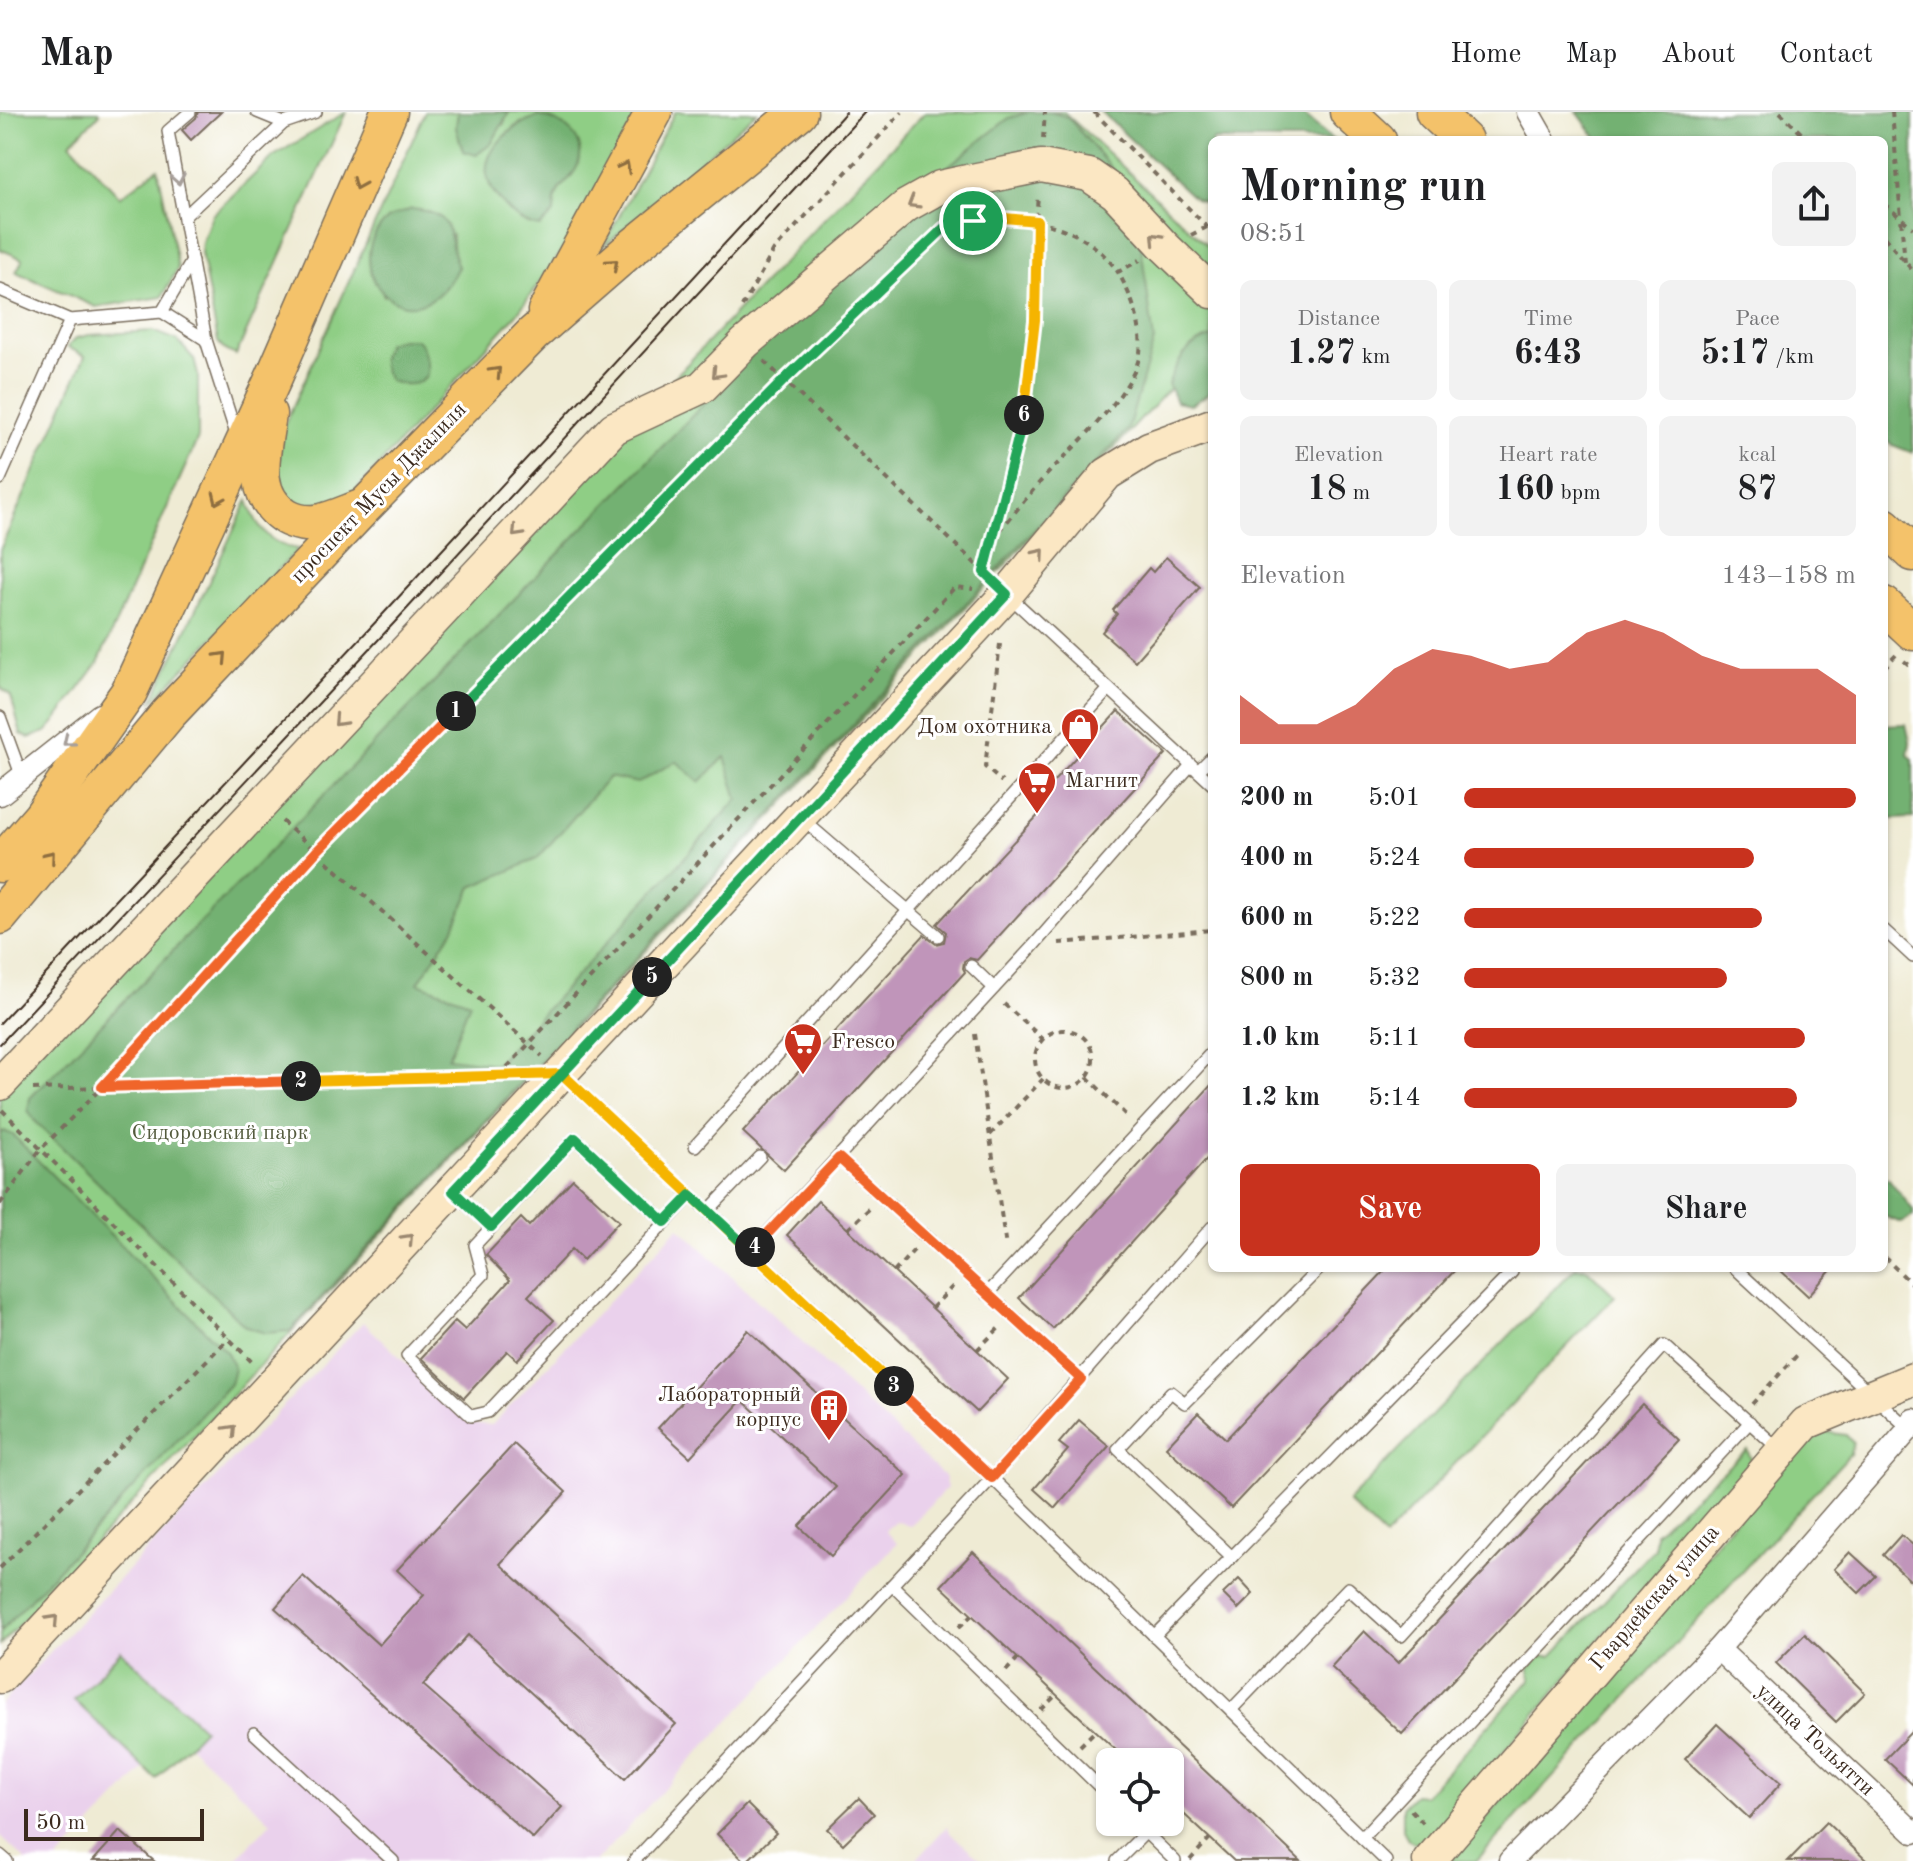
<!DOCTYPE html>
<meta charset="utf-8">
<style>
:root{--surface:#fff;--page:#f2f2f2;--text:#202124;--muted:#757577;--line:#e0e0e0;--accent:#c8321e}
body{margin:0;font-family:"Old Standard TT",serif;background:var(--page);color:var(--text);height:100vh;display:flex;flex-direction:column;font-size:30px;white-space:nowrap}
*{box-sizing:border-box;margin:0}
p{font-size:26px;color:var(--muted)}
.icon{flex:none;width:44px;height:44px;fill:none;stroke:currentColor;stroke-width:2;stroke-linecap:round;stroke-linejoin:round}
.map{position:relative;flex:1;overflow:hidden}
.side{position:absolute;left:1208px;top:24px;width:680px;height:1136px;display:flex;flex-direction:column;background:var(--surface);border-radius:12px;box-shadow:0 2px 6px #0004}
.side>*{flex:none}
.fabs{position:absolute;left:1096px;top:1636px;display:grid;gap:16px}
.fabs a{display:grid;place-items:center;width:88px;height:88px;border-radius:12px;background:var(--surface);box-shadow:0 2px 6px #0004;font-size:40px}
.scale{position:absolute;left:24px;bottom:20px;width:180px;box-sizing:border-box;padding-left:8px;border:4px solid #3b2a1e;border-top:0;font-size:22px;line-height:28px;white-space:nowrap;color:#3b2a1e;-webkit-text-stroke:6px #fff;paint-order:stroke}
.pin{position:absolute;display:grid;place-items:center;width:68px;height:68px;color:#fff;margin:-34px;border:4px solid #fff;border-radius:50%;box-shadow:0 2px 8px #0007}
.km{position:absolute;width:40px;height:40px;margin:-20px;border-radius:50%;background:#222;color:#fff;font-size:22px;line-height:40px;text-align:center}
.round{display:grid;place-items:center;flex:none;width:84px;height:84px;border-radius:12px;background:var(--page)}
.head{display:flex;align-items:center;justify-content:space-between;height:136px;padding:0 32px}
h1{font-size:44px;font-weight:600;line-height:60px}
.figures{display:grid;grid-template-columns:repeat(3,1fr);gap:12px;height:136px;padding:8px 32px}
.figures div{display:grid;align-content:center;border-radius:12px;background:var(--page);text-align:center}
.figures b{font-size:34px;font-weight:600}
.figures small{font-size:22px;font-weight:400}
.figures p{font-size:22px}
.chart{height:224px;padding:16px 32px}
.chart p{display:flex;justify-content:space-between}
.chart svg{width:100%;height:144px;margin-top:8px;fill:var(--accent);opacity:.7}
.primary-button{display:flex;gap:16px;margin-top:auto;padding:16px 32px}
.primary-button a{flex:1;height:92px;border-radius:12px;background:var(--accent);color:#fff;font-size:32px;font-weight:600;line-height:92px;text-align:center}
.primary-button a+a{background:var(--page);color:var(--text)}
ul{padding:0 32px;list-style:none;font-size:26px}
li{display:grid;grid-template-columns:128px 96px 1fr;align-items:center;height:60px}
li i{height:20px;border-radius:10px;background:var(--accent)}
header{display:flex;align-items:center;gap:48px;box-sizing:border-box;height:112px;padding:0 40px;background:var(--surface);border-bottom:2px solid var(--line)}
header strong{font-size:38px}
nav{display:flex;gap:44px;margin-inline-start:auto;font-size:28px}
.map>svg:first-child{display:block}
</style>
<header>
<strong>Map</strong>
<nav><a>Home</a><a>Map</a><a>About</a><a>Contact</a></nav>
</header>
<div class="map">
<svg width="1913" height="1749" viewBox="0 0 1913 1749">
<rect width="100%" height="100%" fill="#fff"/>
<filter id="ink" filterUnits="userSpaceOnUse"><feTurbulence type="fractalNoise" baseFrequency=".0125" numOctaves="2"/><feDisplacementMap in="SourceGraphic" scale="16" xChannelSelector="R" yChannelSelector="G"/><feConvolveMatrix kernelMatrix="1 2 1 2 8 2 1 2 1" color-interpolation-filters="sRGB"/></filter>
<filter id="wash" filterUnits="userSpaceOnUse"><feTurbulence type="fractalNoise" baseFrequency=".006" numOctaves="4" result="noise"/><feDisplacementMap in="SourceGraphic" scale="32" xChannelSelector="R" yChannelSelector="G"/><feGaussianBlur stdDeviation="1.8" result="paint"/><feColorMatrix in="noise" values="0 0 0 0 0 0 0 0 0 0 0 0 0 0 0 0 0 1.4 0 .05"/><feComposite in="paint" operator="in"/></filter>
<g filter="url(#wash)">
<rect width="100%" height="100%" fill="#efebd4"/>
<g fill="#ead1ec">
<polygon points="679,1115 944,1364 947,1376 910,1414 895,1409 885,1419 897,1431 596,1749 235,1749 271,1710 177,1622 57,1749 26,1749 0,1724 0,1593 363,1210 469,1311 492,1313"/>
<polygon points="947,1714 951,1722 983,1749 915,1749"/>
</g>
<g fill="#8fce85" stroke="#657c52" stroke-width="2" fill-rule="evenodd">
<polygon points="0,0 98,0 100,2 70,31 120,85 158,56 178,156 162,185 96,195 16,160 23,147 0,137"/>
<polygon points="346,0 236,243 226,239 218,230 201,141 202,130 212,103 274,44"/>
<path d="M425 0H458L456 16 503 13 509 0H639L567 132 516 203 346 389C322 399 285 399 279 365 276 349 281 331 284 314ZM521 10 570 65C558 76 554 85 554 101L512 102C505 93 491 81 489 70 483 44 502 23 521 10ZM452 123V141L458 155 384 184 371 158Z"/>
<polygon points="675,0 757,0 602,136"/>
<polygon points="925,0 1064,0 1212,138 1212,231 0,1533 0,980"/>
<polygon points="153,219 177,228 194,247 198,263 198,326 98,551 54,611 46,620 29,626 21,622 11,584 0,575 0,438 85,244 67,235 76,226 89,223"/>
<path d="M248 388C255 413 270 434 298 437L151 591Z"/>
<polygon points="1575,1156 1586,1156 1615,1184 1385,1425 1348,1390"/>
<polygon points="1825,1320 1846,1323 1853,1331 1850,1342 1476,1749 1450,1749 1799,1331"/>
<polygon points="1747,1338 1752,1349 1427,1729 1415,1731 1408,1727 1403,1718 1403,1694 1414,1683 1424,1684 1531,1567 1529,1556 1540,1544 1552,1544 1655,1436 1655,1420"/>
<polygon points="121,1539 204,1617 156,1667 74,1588"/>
</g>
<g fill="#73b172" stroke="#576e48" stroke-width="2" fill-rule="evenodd">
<polygon points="458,0 509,0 491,32 476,43 463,39 456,16"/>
<path d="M1029 0H1050L1068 5 1134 83 1154 229 1128 317 290 1219 265 1221 246 1215 34 1008 28 998 30 986 888 102 1009 6ZM725 645 738 687 496 952 448 946 470 890 418 871 453 818 472 775 537 747 609 665 638 671 676 649 700 670Z"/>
<polygon points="1101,0 1300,0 1333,28 1212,28 1212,88 1207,91 1195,87"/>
<polygon points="1577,0 1913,0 1913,341 1892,333 1884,325 1884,28 1598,28"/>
<path d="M538 4C564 9 591 27 576 57 565 77 554 71 554 101L540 115C524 113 514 105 504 93 499 87 493 80 490 73 475 41 513 13 538 4Z"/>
<path d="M412 97C460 102 444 122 458 155 413 245 331 154 389 106 395 102 405 100 412 97Z"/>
<path d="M1212 225V273L1208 282 1191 293 1176 290 1168 272C1177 250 1188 230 1212 225Z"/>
<path d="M401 227H416C423 233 422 236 425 244 435 273 412 276 390 269 381 255 379 247 387 231Z"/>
<polygon points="1906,612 1910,630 1908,643 1913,647 1913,706 1891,707 1884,699 1884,613"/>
<polygon points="4,1019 13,1023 228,1242 234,1257 230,1272 0,1520 0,1021"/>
<polygon points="1884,1066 1888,1066 1913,1098 1913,1104 1901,1111 1884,1104"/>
</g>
<g id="blocks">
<g fill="#c095ba">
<polygon points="198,0 221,0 191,28 182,18 196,6"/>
<polygon points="1166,445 1200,475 1135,549 1102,520 1117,502 1113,498 1149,456 1153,460"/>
<polygon points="1118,599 1166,642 977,848 969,846 964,849 963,856 965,860 784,1058 743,1020 924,823 936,832 944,830 946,820 937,812 1042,699 1033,692"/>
<polygon points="1212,972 1212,1041 1053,1217 1019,1186"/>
<polygon points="573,1067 619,1109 583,1148 572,1137 528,1184 554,1208 517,1248 507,1239 464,1286 421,1246 455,1209 465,1218 510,1168 486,1143 521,1106 529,1114"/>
<polygon points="818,1089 1008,1267 977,1300 787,1123"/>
<polygon points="1387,1156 1457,1156 1231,1396 1166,1335 1198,1301 1226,1327"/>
<polygon points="1778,1156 1833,1156 1808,1184"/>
<polygon points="748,1218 906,1363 831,1444 799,1414 836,1375 742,1288 690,1345 658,1316"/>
<polygon points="1642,1292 1679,1327 1402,1622 1331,1555 1364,1519 1398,1551"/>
<polygon points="1079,1308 1109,1334 1055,1396 1034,1377 1068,1338 1059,1331"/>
<polygon points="514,1332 566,1380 500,1452 676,1612 625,1667 468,1523 423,1573 562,1695 533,1727 275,1496 303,1464 379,1533 424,1483 397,1458"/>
<polygon points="1901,1423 1913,1433 1913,1471 1883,1443"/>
<polygon points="973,1440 1170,1626 1301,1749 1234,1749 1170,1689 1170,1650 1129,1650 1095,1619 941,1474"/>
<polygon points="1850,1440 1876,1464 1859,1481 1834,1457"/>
<polygon points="1239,1467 1253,1482 1238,1497 1223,1482"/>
<polygon points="1805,1522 1865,1581 1836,1610 1776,1551"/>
<polygon points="1717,1612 1781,1671 1749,1706 1685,1647"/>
<polygon points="1913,1618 1913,1673 1885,1647"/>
<polygon points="859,1686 874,1702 843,1732 827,1717"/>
<polygon points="747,1692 776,1721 747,1749 744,1749 717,1722"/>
<polygon points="1826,1710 1867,1749 1788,1749"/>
<polygon points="120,1719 154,1749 93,1749"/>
</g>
</g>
</g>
<g filter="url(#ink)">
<use href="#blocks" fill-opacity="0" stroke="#7a6e5e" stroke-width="2"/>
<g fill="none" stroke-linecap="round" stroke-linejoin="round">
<g stroke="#7a6e5e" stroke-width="14">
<g id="lane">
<polyline points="190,0 168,19 206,228 237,325"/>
<polyline points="257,0 284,11 316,0"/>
<polyline points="185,104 284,11"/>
<polyline points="0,178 70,208"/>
<polyline points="162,200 206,228"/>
<polyline points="0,367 70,208 162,200 192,149"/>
<polyline points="1010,485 1212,672"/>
<polyline points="0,605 22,665"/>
<polyline points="1198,659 1212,645"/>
<polyline points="802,707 938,824"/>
<polyline points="1884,818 1913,845"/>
<polyline points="971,854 994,876"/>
<polyline points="563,963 992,1366 1386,1749"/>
<polyline points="695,1034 1109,577"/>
<polyline points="839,1046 1081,1267"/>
<polyline points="454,1080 491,1115"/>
<polyline points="708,1099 760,1045"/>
<polyline points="665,1110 575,1026 475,1133 483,1163 407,1244 471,1304 488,1300 691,1083"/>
<polyline points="751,1139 1034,833 1191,653"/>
<polyline points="1735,1156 1909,1317"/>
<polyline points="987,1182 1212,940"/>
<polyline points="1232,1445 1118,1337 1171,1280 1185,1291 1320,1156"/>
<polyline points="892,1473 1110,1685"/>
<polyline points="1154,1524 1512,1160 1508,1156"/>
<polyline points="1231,1598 1348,1476 1401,1524 1664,1233 1781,1339"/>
<polyline points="254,1621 393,1749"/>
<polyline points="1135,1710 1175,1749"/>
<polyline points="1362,1726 1750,1310"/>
<polyline points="0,1743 7,1749"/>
<polyline points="634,1749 992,1366 1212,1115"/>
<polyline points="1117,1749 1146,1720"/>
</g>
</g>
<g stroke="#7a6e5e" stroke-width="25">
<g id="street">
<polyline points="1528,0 1544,28"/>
<polyline points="0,682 100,603"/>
<polyline points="1718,1537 1913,1720"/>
<polyline points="1510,1749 1718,1537 1909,1317 1913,1308"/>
</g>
</g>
<g stroke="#7a6e5e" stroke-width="35">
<g id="secondary">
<polyline points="0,972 614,316 702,275 745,231 906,94 940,75 977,67 1041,54 1089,63 1115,81 1165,135 1212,180"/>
<polyline points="0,1565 1007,482 1107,362 1149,336 1212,313"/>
<polyline points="1429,1749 1806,1311 1913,1267"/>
</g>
</g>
<g stroke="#7a6e5e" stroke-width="39">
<g id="primary">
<polyline points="1348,0 1378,28"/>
<polyline points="1434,0 1464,28"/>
<polyline points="546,199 654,0"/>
<path d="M268 302C263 339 249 382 286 405 295 410 307 412 316 411 330 409 345 402 358 397"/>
<polyline points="1884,414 1913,441"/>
<polyline points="1884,493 1913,520"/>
<polyline points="0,752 41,705 129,580 274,265 389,0"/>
<polyline points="0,804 168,602 363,396 533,222 634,134 799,0"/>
</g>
</g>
<g stroke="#7a6e5e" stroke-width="4" stroke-dasharray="6 6" stroke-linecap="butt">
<polyline points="1094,0 1212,120"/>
<polyline points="1780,0 1808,28"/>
<polyline points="1892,0 1901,106 1913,116"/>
<polyline points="1043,27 1045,0"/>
<polyline points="1884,92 1901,106 1905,151"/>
<polyline points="1191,123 1207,115"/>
<polyline points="1884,125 1913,159"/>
<polyline points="742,195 774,138 902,0"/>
<polyline points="764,249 983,459"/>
<path d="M992 428C1008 409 1023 390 1039 371 1067 340 1134 283 1140 241 1143 213 1131 183 1118 160L1140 148"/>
<path d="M984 460C1000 396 1021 333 1030 268 1038 207 1032 145 1038 84"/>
<polyline points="1000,532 985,655 1002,670"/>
<polyline points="1904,549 1913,556"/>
<polyline points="1884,556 1896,543"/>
<polyline points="282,709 542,944"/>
<polyline points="1059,831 1212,818"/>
<polyline points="1004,892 1043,927"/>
<circle cx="1064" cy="947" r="29"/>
<polyline points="975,922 1006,1135"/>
<polyline points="499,964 955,475 973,477"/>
<polyline points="1087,965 1128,1005"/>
<polyline points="33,977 524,963"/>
<polyline points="2,998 255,1253"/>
<polyline points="990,1023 1043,967"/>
<path d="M0 1092 40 1038 102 975 316 740 784 268 944 116C1005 101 1078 102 1118 160"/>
<polyline points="848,1117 869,1097"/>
<polyline points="1884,1145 1913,1173"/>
<polyline points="894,1160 914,1138"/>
<polyline points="932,1196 955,1172"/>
<polyline points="977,1238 1001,1214"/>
<polyline points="1752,1292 1800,1240"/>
<polyline points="0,1456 229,1226"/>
<polyline points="959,1515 972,1503"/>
<polyline points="1006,1559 1018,1546"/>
<polyline points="1041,1598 1057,1582"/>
<polyline points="1080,1634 1095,1619"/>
<polyline points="1170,1691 1171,1690"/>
<polyline points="1411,1698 1424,1712"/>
<polyline points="1190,1748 1210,1726"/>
</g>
<use href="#lane" stroke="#fff" stroke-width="11"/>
<use href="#street" stroke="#fff" stroke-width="22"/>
<use href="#secondary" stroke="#fbe7c3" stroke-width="32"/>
<use href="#primary" stroke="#f4c26a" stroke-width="36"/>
<g stroke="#3b2a1e" stroke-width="2">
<polyline points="0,911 384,501 846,0"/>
<polyline points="0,932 394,511 865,0"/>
</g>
</g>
<defs><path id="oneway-chevron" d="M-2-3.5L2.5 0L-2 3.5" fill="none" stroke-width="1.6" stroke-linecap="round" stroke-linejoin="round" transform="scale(2)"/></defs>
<g stroke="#8e6e40">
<use href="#oneway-chevron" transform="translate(625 55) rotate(-62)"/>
<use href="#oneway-chevron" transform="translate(358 72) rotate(113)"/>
<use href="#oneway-chevron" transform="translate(613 152) rotate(-41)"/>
<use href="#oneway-chevron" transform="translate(496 260) rotate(-46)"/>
<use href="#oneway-chevron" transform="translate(218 387) rotate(114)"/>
<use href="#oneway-chevron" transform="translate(222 545) rotate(-47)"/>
<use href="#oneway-chevron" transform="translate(50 744) rotate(-50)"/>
</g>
<g stroke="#a79f9a">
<use href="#oneway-chevron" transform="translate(178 67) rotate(79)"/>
<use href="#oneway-chevron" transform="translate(68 629) rotate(141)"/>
</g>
<g stroke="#9b8870">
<use href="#oneway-chevron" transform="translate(913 91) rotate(149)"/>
<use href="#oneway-chevron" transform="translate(1156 126) rotate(-133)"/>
<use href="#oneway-chevron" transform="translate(717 261) rotate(134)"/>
<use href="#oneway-chevron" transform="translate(517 420) rotate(133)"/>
<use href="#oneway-chevron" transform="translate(1040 442) rotate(-50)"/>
<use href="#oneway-chevron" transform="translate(339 609) rotate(133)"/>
<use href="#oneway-chevron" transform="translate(408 1127) rotate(-47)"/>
<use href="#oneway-chevron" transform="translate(231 1318) rotate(-47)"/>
<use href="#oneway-chevron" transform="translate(53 1508) rotate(-47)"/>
</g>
</g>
<g fill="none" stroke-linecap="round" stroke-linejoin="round" filter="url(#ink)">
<g stroke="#fff" stroke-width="16">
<polyline id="split-1" points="456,599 784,268 944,116 973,109"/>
</g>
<g stroke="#fff" stroke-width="16">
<polyline id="split-2" points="301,969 102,975 316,740 456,599"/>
</g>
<g stroke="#fff" stroke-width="16">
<polyline id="split-3" points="301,969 562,962 894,1274"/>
</g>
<g stroke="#fff" stroke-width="16">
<polyline id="split-4" points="755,1135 839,1046 1081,1267 992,1366 894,1274"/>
</g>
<g stroke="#fff" stroke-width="16">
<polyline id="split-5" points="652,865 453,1079 491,1115 575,1026 665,1110 691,1083 751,1139 755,1135"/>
</g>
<g stroke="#fff" stroke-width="16">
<polyline id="split-6" points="652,865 1007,482 984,460 1024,303"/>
</g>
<g stroke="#fff" stroke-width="16">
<polyline id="split-7" points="973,109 1004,106 1037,109 1035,208 1024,303"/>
</g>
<use href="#split-1" stroke="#22a559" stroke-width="10"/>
<use href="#split-2" stroke="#f0652b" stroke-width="10"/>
<use href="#split-3" stroke="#f5b400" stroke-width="10"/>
<use href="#split-4" stroke="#f0652b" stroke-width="10"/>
<use href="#split-5" stroke="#22a559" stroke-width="10"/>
<use href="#split-6" stroke="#22a559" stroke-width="10"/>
<use href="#split-7" stroke="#f5b400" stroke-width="10"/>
</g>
<defs>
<g id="shop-pin" transform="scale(2)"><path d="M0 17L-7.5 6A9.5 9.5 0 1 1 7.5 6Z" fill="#c8321e" stroke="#fff"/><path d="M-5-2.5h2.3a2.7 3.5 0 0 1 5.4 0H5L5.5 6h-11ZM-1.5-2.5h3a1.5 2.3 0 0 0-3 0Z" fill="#fff"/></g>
<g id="supermarket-pin" transform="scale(2)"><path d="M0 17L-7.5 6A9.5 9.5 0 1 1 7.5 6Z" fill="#c8321e" stroke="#fff"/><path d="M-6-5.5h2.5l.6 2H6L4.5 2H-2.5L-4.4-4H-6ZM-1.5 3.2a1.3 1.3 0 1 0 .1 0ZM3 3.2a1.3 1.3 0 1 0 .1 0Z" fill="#fff"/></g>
<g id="building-pin" transform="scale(2)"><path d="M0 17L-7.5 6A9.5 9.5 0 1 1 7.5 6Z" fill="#c8321e" stroke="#fff"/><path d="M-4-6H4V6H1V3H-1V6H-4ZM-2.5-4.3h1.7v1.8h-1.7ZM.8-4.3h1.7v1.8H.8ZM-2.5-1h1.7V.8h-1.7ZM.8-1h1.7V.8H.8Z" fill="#fff"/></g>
</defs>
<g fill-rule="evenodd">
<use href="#shop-pin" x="1080" y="615"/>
<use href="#supermarket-pin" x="1037" y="669"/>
<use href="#supermarket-pin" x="803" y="930"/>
<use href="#building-pin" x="829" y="1296"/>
</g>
<g text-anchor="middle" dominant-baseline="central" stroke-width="6" stroke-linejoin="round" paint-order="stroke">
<g font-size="22" fill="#3b2a1e" stroke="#fff">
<text transform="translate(379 381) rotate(-46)">проспект Мусы Джалиля</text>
<text transform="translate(1655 1486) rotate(-49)">Гвардейская улица</text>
<text transform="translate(1815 1628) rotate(43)">улица Тольятти</text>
</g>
<g font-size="22" fill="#3b2a1e" stroke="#fff" text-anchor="end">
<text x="1052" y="615">Дом охотника</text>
<text x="1065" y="669" text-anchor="start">Магнит</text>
<text x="831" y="930" text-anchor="start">Fresco</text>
<text x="801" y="1283">Лабораторный<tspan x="801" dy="25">корпус</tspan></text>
</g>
<g font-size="22" fill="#545b3d" stroke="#fff">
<text x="220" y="1021">Сидоровский парк</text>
</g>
</g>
</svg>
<div class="fabs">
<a><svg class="icon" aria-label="locate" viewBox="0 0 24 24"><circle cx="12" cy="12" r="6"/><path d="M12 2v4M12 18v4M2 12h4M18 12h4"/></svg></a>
</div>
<div class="scale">50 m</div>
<div class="pin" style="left:973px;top:109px;background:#1e9e55"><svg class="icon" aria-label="arrive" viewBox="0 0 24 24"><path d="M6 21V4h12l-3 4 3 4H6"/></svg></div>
<b class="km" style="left:456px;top:599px">1</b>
<b class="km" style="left:301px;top:969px">2</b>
<b class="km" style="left:894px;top:1274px">3</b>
<b class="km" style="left:755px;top:1135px">4</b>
<b class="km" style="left:652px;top:865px">5</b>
<b class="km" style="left:1024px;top:303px">6</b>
<section class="side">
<div class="head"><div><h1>Morning run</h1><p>08:51</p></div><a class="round"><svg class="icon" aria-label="share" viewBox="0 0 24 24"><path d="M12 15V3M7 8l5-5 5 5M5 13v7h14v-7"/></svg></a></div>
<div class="figures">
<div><p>Distance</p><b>1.27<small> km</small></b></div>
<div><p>Time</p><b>6:43</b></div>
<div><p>Pace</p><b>5:17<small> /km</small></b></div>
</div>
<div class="figures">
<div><p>Elevation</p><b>18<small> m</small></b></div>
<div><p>Heart rate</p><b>160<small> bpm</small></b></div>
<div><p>kcal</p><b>87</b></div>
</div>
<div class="chart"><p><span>Elevation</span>143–158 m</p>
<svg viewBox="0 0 160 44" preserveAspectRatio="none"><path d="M0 44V29L10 38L20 38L30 32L40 21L50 15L60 17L70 21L80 19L90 10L100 6L110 10L120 17L130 21L140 21L150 21L160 29V44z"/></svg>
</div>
<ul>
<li><b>200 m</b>5:01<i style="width:100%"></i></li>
<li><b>400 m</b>5:24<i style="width:74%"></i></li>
<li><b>600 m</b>5:22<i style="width:76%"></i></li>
<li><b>800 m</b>5:32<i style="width:67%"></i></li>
<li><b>1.0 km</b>5:11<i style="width:87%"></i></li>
<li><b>1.2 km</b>5:14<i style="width:85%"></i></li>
</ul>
<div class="primary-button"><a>Save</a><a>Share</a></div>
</section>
</div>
